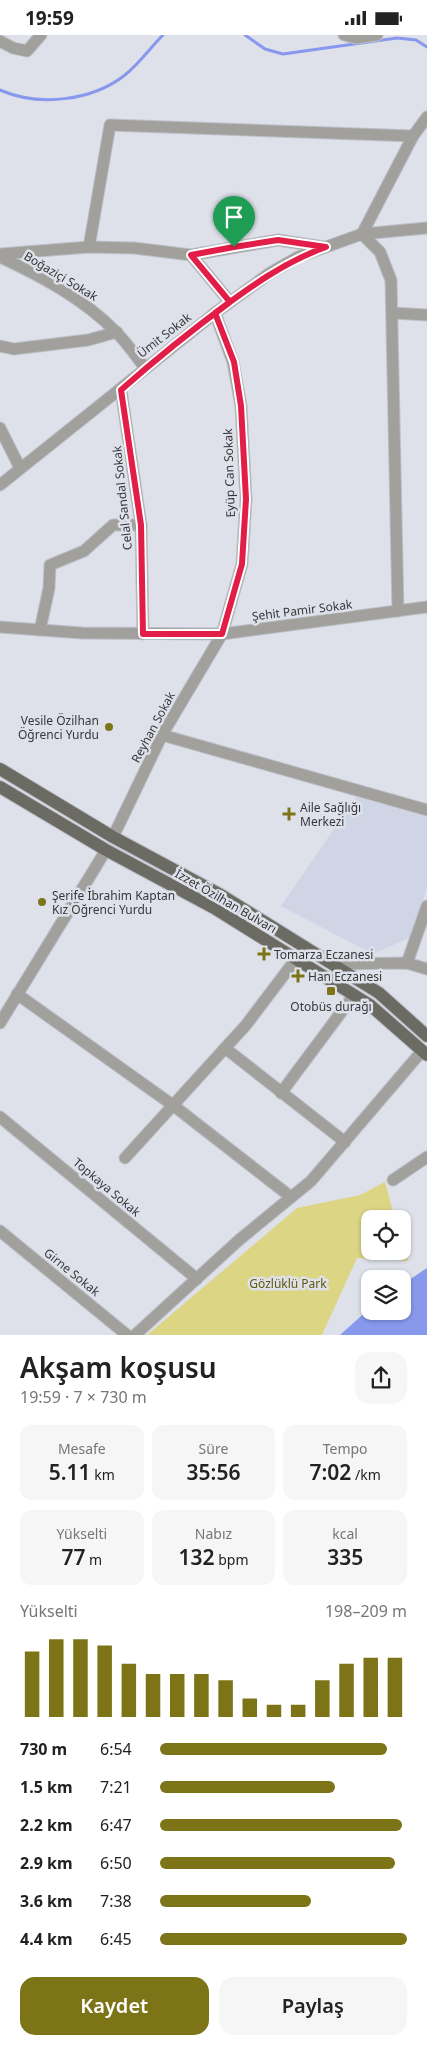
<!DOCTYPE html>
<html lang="tr">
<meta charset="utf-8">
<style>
:root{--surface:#fff;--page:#f6f6f6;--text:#222;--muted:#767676;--accent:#7c7417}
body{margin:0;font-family:"Noto Sans",sans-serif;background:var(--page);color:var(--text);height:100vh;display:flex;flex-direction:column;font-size:19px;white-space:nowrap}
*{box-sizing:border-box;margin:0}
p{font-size:16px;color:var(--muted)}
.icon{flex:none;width:28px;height:28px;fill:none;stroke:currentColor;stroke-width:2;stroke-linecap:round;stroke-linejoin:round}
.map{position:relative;height:1300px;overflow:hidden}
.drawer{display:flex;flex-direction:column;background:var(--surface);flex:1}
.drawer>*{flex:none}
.buttons{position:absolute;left:361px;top:1175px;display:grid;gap:10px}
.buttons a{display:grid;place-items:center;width:50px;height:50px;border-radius:10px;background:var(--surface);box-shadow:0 1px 4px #0004;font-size:25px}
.pin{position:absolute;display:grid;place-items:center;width:42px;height:42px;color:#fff;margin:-51px -21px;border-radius:50% 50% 50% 0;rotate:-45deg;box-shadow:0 0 5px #0007}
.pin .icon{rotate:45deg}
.round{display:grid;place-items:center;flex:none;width:52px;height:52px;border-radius:15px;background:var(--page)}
.overview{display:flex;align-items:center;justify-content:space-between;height:85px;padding:0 20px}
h1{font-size:28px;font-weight:600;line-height:38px}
.figures{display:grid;grid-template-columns:repeat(3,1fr);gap:8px;height:85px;padding:5px 20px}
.figures div{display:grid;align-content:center;border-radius:12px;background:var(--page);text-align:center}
.figures b{font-size:21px;font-weight:600}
.figures small{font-size:14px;font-weight:400}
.figures p{font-size:14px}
.chart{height:140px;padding:10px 20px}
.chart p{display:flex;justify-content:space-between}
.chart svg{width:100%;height:90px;margin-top:5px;stroke:var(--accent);stroke-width:6}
.action{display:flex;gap:10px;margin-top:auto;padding:10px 20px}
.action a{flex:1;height:58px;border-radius:15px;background:var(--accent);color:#fff;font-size:20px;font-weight:600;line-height:58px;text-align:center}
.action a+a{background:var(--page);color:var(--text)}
ul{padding:0 20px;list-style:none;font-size:16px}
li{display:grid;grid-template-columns:80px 60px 1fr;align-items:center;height:38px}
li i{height:12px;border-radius:6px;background:var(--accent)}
.status{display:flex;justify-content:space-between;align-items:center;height:35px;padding:0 25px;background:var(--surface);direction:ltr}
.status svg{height:14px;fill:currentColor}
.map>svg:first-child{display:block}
</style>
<div class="status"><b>19:59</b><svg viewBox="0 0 49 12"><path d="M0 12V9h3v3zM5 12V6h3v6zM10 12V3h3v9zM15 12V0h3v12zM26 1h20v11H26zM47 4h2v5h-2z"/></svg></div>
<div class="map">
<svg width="427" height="1300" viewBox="0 0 427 1300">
<rect width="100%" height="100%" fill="#dee1ea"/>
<polygon fill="#d0d5e5" points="356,762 427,782 427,853 409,903 373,919 281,871"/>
<polygon fill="#dcd583" points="385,1147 395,1184 370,1184 370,1216 402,1216 403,1211 408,1226 357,1223 322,1300 147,1300 297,1173 360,1160"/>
<polygon fill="#8798ed" points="427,1233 427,1300 340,1300 370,1273 370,1276 402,1276 403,1249"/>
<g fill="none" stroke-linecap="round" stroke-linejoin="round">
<g stroke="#8798ed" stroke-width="3">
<polyline points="245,0 265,14 283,19 397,3 416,5 427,12"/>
<path d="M0 55C39 72 92 66 125 40 140 28 150 13 163 0"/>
</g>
<g stroke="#bcbfc7" stroke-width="13">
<g id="minor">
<polyline points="344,0 356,3 377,0"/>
<polyline points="0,6 13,13 27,16 41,0"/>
<polyline points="362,199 380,217 391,245 398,576"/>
<polyline points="362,199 413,101 427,82"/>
<polyline points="89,212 110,90 413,101"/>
<polyline points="0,219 89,212 134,213 191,220 278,205 324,212"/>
<polyline points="191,220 230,267"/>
<path d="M0 222C41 241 84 264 116 297 127 308 136 321 145 333"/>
<polyline points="393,278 427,280"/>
<polyline points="0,311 14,314 88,305 117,297"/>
<polyline points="121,355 141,490 143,599"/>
<polyline points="0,393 20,433"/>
<polyline points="0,450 215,278 270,238 298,222 362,199 427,193"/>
<polyline points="0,592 82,598 222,599 427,572"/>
<polyline points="40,595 49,553 50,530 84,516 113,490 141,490"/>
<polyline points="162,700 427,775"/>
<polyline points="113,802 162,700 222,599 242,529 246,464 241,371 233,327 215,278"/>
<polyline points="407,928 427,871"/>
<polyline points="332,929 407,928 427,934"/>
<polyline points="17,959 174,1071 291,1162"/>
<polyline points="0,988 106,815"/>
<polyline points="225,1013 345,1107"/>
<polyline points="281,1058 354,960"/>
<polyline points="0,1082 197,1244"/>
<polyline points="125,1123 246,990 296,924"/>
<polyline points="393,1145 427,1122"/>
<polyline points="0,1196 127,1300"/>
<polyline points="135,1300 239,1205 311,1146 422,1016"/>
</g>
</g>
<g stroke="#bcbfc7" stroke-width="14">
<g id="major">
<polyline points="0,734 113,802 221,860 379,958 427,1001"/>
<polyline points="0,752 106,815 214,873 370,970 427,1020"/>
</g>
</g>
<use href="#minor" stroke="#a1a09c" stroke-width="11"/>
<use href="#major" stroke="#6b6b64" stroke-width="12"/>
</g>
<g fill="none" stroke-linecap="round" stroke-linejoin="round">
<g stroke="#fff" stroke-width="10">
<path id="route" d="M234 212 191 220 230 267C192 295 156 324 121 355L141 490 143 599H222L242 529 246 464 241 371 234 327 215 278C250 252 284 227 326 212L278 205 234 212"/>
</g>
<use href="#route" stroke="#e11d48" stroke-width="6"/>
</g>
<g fill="#7c7417" stroke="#dee1ea" stroke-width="2">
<circle cx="109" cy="692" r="5"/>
<path d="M286.5 771.5h5v5h5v5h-5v5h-5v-5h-5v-5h5z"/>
<circle cx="42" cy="867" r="5"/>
<path d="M261.5 911.5h5v5h5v5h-5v5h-5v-5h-5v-5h5z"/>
<path d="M295.5 933.5h5v5h5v5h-5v5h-5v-5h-5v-5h5z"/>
<rect x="326" y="951" width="10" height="10" rx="2.5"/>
</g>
<g text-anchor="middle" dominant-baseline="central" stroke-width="5" stroke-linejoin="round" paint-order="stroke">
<g font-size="12" fill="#36373a" stroke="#dee1ea">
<text transform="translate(61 241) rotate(31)">Boğaziçi Sokak</text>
<text transform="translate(164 300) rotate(-38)">Ümit Sokak</text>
<text transform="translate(229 438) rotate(-92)">Eyüp Can Sokak</text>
<text transform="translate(122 463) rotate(-96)">Celal Sandal Sokak</text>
<text transform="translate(302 575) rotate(-7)">Şehit Pamir Sokak</text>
<text transform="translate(153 692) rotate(-62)">Reyhan Sokak</text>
<text transform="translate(226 866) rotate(30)">İzzet Özilhan Bulvarı</text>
<text transform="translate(107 1152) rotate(40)">Topkaya Sokak</text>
<text transform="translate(72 1237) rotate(39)">Girne Sokak</text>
</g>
<g font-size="12" fill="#36373a" stroke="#dee1ea" text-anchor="start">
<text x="99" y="685" text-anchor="end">Vesile Özilhan<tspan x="99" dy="14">Öğrenci Yurdu</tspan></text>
<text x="300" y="772">Aile Sağlığı<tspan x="300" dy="14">Merkezi</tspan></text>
<text x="52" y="860">Şerife İbrahim Kaptan<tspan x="52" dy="14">Kız Öğrenci Yurdu</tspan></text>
<text x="274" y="919">Tomarza Eczanesi</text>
<text x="308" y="941">Han Eczanesi</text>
<text x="331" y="971" text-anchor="middle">Otobüs durağı</text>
</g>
<g font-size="12" fill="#5f5907" stroke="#dee1ea">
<text x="288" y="1248">Gözlüklü Park</text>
</g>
</g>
</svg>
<div class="buttons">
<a><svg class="icon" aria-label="locate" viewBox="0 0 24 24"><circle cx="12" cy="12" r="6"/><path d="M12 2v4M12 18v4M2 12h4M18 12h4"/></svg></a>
<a><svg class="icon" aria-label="layers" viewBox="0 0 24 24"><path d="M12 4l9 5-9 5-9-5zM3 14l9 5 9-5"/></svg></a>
</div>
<div class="pin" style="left:234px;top:212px;background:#1e9e55"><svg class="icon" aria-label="arrive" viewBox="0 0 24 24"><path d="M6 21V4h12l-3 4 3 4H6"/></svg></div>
</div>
<section class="drawer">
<div class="overview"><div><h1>Akşam koşusu</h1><p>19:59 · 7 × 730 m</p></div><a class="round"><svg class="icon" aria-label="share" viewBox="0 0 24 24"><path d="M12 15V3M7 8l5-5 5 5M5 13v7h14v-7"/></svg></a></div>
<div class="figures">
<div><p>Mesafe</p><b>5.11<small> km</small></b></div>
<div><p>Süre</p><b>35:56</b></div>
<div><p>Tempo</p><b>7:02<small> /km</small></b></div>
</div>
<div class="figures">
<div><p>Yükselti</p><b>77<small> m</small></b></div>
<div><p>Nabız</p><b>132<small> bpm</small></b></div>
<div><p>kcal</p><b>335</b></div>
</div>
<div class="chart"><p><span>Yükselti</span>198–209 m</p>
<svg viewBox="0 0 160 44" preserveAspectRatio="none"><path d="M5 44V12M15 44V6M25 44V6M35 44V9M45 44V18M55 44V23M65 44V23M75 44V23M85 44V26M95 44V35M105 44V38M115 44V38M125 44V26M135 44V18M145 44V15M155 44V15"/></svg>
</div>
<ul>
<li><b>730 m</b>6:54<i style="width:92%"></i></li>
<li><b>1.5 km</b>7:21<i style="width:71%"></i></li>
<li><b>2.2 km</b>6:47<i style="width:98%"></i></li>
<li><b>2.9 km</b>6:50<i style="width:95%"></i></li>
<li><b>3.6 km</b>7:38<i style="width:61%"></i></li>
<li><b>4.4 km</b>6:45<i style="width:100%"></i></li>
</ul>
<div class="action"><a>Kaydet</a><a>Paylaş</a></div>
</section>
